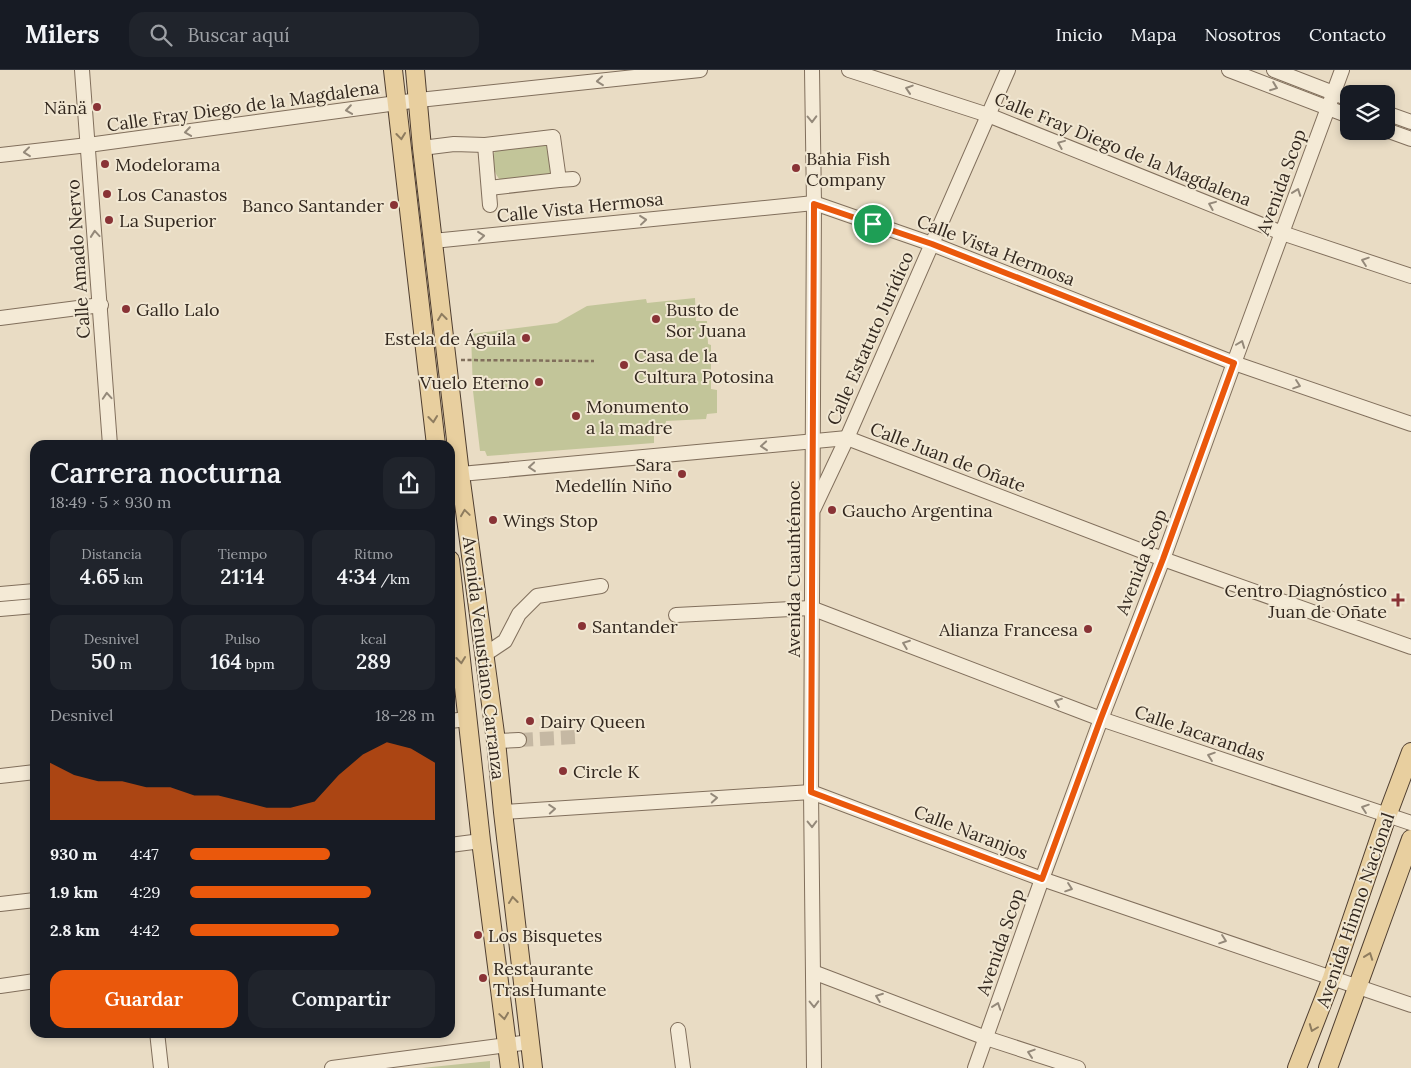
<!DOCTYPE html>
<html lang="es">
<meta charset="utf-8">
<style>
:root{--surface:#171b24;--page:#20242c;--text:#f1f3f6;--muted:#9ea1a6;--line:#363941;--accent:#ea580c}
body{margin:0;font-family:Lora,serif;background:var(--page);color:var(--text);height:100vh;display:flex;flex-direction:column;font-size:19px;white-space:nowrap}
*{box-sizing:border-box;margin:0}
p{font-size:16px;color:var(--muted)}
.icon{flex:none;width:28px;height:28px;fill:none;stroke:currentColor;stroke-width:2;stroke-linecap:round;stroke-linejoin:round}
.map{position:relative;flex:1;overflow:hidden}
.sheet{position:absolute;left:30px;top:370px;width:425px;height:598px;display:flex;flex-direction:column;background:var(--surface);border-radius:15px;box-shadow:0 2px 8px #0003}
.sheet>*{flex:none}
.tools{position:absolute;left:1340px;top:15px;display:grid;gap:10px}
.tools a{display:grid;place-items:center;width:55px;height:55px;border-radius:10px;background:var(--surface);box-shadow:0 2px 8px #0003;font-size:25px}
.pin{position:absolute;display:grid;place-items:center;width:42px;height:42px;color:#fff;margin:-21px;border:2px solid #fff;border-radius:50%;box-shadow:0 1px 5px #0007}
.round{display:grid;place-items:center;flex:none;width:52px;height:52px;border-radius:15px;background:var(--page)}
.overview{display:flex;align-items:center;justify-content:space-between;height:85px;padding:0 20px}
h1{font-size:28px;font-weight:600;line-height:38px}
.figures{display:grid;grid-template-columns:repeat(3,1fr);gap:8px;height:85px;padding:5px 20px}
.figures div{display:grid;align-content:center;border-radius:12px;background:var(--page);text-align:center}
.figures b{font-size:21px;font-weight:600}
.figures small{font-size:14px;font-weight:400}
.figures p{font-size:14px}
.chart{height:140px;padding:10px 20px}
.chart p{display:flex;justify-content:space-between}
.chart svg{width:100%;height:90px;margin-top:5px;fill:var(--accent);opacity:.7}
.button{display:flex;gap:10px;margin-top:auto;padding:10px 20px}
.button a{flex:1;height:58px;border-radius:15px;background:var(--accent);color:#fff;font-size:20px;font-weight:600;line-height:58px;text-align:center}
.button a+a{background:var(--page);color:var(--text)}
ul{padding:0 20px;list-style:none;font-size:16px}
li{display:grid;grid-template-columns:80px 60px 1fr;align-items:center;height:38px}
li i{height:12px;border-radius:6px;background:var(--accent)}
header{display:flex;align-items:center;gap:30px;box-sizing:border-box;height:70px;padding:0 25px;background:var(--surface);border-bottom:1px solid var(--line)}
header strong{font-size:24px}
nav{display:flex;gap:28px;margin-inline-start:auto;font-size:18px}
.search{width:350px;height:45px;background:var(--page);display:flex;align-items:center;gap:12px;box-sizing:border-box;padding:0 18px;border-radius:15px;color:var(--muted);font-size:19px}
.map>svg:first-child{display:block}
</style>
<header>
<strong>Milers</strong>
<div class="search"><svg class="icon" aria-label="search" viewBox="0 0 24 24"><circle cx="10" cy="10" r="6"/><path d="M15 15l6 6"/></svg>Buscar aquí</div>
<nav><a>Inicio</a><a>Mapa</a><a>Nosotros</a><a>Contacto</a></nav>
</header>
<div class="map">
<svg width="1411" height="998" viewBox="0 0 1411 998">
<rect width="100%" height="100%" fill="#e9dcc4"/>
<g fill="#c2c599">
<path d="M547 74C553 81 554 98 549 106L500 110C493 102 493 93 494 83L497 79Z"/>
<polygon points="695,228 696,251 707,251 708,274 711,275 711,319 717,320 717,343 707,344 706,349 666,351 665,356 659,356 659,365 654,365 654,373 487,386 485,381 480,381 473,321 471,264 557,253 587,236 646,229 647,233"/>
<polygon points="490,991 490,998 422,998"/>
</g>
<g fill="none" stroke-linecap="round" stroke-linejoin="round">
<polyline stroke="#c5b8a3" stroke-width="14" stroke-dasharray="14 7" stroke-linecap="butt" points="519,670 577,667"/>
<g stroke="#816f5c" stroke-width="16">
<g id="minor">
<polyline points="82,0 110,375"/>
<polyline points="812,0 814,133 811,722 814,998"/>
<polyline points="849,0 988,45 1282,163 1411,206"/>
<polyline points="1229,0 1349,46"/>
<polyline points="1274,0 1349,29"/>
<polyline points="1386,43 1411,52"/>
<polyline points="1386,60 1411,69"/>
<polyline points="485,75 490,135"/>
<polyline points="422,78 454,74 485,75 553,67 559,110"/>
<polyline points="0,85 88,75 419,30 700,0"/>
<polyline points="489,118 559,110 573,109"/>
<polyline points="433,171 814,133 932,174 1234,293 1411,354"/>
<polyline points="0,248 101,235"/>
<polyline points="450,405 847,368 1163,489 1411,577"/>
<polyline points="814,438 847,368 1008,0"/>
<polyline points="0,524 35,521"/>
<polyline points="0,539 35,536"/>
<polyline points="676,545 811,538 1101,649 1411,753"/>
<polyline points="484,585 505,571 519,544 537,526 601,516"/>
<polyline points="450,651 467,649"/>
<polyline points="496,671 519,670"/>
<polyline points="0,706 35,702"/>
<polyline points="503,742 811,722 1042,809 1411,935"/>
<polyline points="450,775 481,771"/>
<polyline points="0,834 35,830"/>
<polyline points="813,902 986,968 1078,998"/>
<polyline points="0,916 35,911"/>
<polyline points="678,960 683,998"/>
<polyline points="157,962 161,998"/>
<polyline points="332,998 530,972"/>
<polyline points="975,998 1042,809 1101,649 1163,489 1234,293 1342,0"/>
</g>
</g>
<g stroke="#4f3e30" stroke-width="20">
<g id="major">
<polyline points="393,0 436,375"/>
<polyline points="415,0 422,78 460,404 496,671 503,742 533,998"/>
<polyline points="450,490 481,771 510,998"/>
<polyline points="1297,998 1332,908 1387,746 1411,682"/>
<polyline points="1328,998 1411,769"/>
</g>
</g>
<polyline stroke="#816f5c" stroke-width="2.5" stroke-dasharray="4 2.5" stroke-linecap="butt" points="461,290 594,291"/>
<use href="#minor" stroke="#f4ead6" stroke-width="14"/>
<use href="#major" stroke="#e8cf9f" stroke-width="18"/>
</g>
<defs><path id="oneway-chevron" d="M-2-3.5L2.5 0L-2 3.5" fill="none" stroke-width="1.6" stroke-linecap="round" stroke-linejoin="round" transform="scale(1.25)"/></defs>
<g stroke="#94897a">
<use href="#oneway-chevron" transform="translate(600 11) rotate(174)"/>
<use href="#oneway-chevron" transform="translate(1274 17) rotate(21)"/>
<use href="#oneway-chevron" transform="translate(909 19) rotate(-162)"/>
<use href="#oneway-chevron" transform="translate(349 40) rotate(172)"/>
<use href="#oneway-chevron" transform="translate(812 49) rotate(89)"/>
<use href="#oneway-chevron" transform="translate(188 62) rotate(172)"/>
<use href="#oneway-chevron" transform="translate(1061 74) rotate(-158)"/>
<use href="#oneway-chevron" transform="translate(27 82) rotate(174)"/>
<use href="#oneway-chevron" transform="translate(1297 122) rotate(-70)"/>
<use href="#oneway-chevron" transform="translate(1212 135) rotate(-158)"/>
<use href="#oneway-chevron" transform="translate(643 150) rotate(-6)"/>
<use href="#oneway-chevron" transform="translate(95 164) rotate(-95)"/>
<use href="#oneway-chevron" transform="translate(481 166) rotate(-6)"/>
<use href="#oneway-chevron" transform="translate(1365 191) rotate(-161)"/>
<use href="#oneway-chevron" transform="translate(1241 274) rotate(-69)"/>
<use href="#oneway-chevron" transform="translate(1297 315) rotate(19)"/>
<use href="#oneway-chevron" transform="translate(107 326) rotate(-94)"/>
<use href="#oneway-chevron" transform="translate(764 376) rotate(175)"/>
<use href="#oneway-chevron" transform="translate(532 397) rotate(175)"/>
<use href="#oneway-chevron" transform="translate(906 574) rotate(-159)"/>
<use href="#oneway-chevron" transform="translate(1058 632) rotate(-159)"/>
<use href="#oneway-chevron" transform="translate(1211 686) rotate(-161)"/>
<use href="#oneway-chevron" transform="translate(714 728) rotate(-4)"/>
<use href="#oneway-chevron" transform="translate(1365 738) rotate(-161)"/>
<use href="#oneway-chevron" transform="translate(552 739) rotate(-4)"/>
<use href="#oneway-chevron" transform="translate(812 754) rotate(89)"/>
<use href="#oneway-chevron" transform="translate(1069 818) rotate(19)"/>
<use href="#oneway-chevron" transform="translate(1223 870) rotate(19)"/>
<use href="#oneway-chevron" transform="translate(879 927) rotate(-159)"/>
<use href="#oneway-chevron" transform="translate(814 934) rotate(89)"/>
<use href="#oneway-chevron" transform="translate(997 936) rotate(-71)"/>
<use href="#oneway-chevron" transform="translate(1031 983) rotate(-162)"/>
</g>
<g stroke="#8e7c5f">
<use href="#oneway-chevron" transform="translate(401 66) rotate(84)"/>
<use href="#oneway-chevron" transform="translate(442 247) rotate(-97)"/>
<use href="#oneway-chevron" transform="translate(433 349) rotate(84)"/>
<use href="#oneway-chevron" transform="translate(465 443) rotate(-98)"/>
<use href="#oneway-chevron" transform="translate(461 590) rotate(84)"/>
<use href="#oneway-chevron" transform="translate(513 830) rotate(-97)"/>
<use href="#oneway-chevron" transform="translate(1369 886) rotate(-70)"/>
<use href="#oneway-chevron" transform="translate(504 946) rotate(82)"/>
<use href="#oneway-chevron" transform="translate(1313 958) rotate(111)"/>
</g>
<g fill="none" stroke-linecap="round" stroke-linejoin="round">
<g stroke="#fff" stroke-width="10">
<polygon id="route" points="814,134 932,174 1234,293 1163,489 1101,648 1042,809 811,722"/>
</g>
<use href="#route" stroke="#ea580c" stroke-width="6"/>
</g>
<g fill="#893336" stroke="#f1e7d2" stroke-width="2">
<circle cx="97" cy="37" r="5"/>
<circle cx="105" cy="94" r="5"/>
<circle cx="796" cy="98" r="5"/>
<circle cx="107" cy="124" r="5"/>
<circle cx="394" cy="135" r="5"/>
<circle cx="109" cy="150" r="5"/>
<circle cx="126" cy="239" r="5"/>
<circle cx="656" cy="249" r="5"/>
<circle cx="526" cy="268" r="5"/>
<circle cx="624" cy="295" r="5"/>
<circle cx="539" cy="312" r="5"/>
<circle cx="576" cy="346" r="5"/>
<circle cx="682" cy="404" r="5"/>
<circle cx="832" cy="440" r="5"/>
<circle cx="493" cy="450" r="5"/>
<path d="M1395.5 522.5h5v5h5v5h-5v5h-5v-5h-5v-5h5z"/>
<circle cx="582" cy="556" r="5"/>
<circle cx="1088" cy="559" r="5"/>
<circle cx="530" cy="651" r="5"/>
<circle cx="563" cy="701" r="5"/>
<circle cx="478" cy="865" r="5"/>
<circle cx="483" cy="908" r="5"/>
</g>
<g text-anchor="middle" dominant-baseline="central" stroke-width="4" stroke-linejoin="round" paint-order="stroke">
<g font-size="18" fill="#33281f" stroke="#f1e7d2">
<text transform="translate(243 36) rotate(-8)">Calle Fray Diego de la Magdalena</text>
<text transform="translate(1123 79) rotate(22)">Calle Fray Diego de la Magdalena</text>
<text transform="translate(1281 112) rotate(-70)">Avenida Scop</text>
<text transform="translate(580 137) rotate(-6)">Calle Vista Hermosa</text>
<text transform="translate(996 180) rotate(21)">Calle Vista Hermosa</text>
<text transform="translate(78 189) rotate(-94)">Calle Amado Nervo</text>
<text transform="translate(870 268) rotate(-66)">Calle Estatuto Jurídico</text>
<text transform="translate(948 387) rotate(21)">Calle Juan de Oñate</text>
<text transform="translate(1141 492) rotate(-69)">Avenida Scop</text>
<text transform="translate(793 499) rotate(-90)">Avenida Cuauhtémoc</text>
<text transform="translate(484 588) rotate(83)">Avenida Venustiano Carranza</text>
<text transform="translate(1200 663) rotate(19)">Calle Jacarandas</text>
<text transform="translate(971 762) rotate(21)">Calle Naranjos</text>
<text transform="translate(1355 840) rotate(-71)">Avenida Himno Nacional</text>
<text transform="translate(1000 872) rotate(-71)">Avenida Scop</text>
</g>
<g font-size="18" fill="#33281f" stroke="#f1e7d2" text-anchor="start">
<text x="87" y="37" text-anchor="end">Nänä</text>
<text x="806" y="88">Bahia Fish<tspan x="806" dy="21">Company</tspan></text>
<text x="115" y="94">Modelorama</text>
<text x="117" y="124">Los Canastos</text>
<text x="384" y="135" text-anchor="end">Banco Santander</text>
<text x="119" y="150">La Superior</text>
<text x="136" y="239">Gallo Lalo</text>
<text x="666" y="239">Busto de<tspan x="666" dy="21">Sor Juana</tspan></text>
<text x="516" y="268" text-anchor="end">Estela de Águila</text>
<text x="634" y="285">Casa de la<tspan x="634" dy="21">Cultura Potosina</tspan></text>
<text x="529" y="312" text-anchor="end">Vuelo Eterno</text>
<text x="586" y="336">Monumento<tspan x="586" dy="21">a la madre</tspan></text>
<text x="672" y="394" text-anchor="end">Sara<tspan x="672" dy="21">Medellín Niño</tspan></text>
<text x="842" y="440">Gaucho Argentina</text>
<text x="503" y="450">Wings Stop</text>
<text x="1387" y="520" text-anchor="end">Centro Diagnóstico<tspan x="1387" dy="21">Juan de Oñate</tspan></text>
<text x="592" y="556">Santander</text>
<text x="1078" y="559" text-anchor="end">Alianza Francesa</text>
<text x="540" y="651">Dairy Queen</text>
<text x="573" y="701">Circle K</text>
<text x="488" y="865">Los Bisquetes</text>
<text x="493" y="898">Restaurante<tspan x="493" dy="21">TrasHumante</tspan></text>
</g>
</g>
</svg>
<div class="tools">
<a><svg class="icon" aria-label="layers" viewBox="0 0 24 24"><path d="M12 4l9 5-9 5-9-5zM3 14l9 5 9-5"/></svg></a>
</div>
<div class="pin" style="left:873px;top:154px;background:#1e9e55"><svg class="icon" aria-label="arrive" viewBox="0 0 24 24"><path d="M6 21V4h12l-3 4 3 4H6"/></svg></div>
<section class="sheet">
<div class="overview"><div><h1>Carrera nocturna</h1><p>18:49 · 5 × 930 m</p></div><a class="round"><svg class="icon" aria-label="share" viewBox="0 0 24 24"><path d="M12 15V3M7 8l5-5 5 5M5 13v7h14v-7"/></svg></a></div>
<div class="figures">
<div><p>Distancia</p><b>4.65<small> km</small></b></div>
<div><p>Tiempo</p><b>21:14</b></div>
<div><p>Ritmo</p><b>4:34<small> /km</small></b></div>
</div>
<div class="figures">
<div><p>Desnivel</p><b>50<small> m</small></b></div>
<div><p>Pulso</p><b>164<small> bpm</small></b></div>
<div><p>kcal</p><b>289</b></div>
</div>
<div class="chart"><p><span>Desnivel</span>18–28 m</p>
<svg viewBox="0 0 160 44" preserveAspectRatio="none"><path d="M0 44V16L10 22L20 25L30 25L40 28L50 28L60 32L70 32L80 35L90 38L100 38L110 35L120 22L130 12L140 6L150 9L160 16V44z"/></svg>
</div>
<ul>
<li><b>930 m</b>4:47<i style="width:57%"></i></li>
<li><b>1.9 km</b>4:29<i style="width:74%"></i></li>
<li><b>2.8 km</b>4:42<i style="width:61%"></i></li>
</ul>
<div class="button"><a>Guardar</a><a>Compartir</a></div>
</section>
</div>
